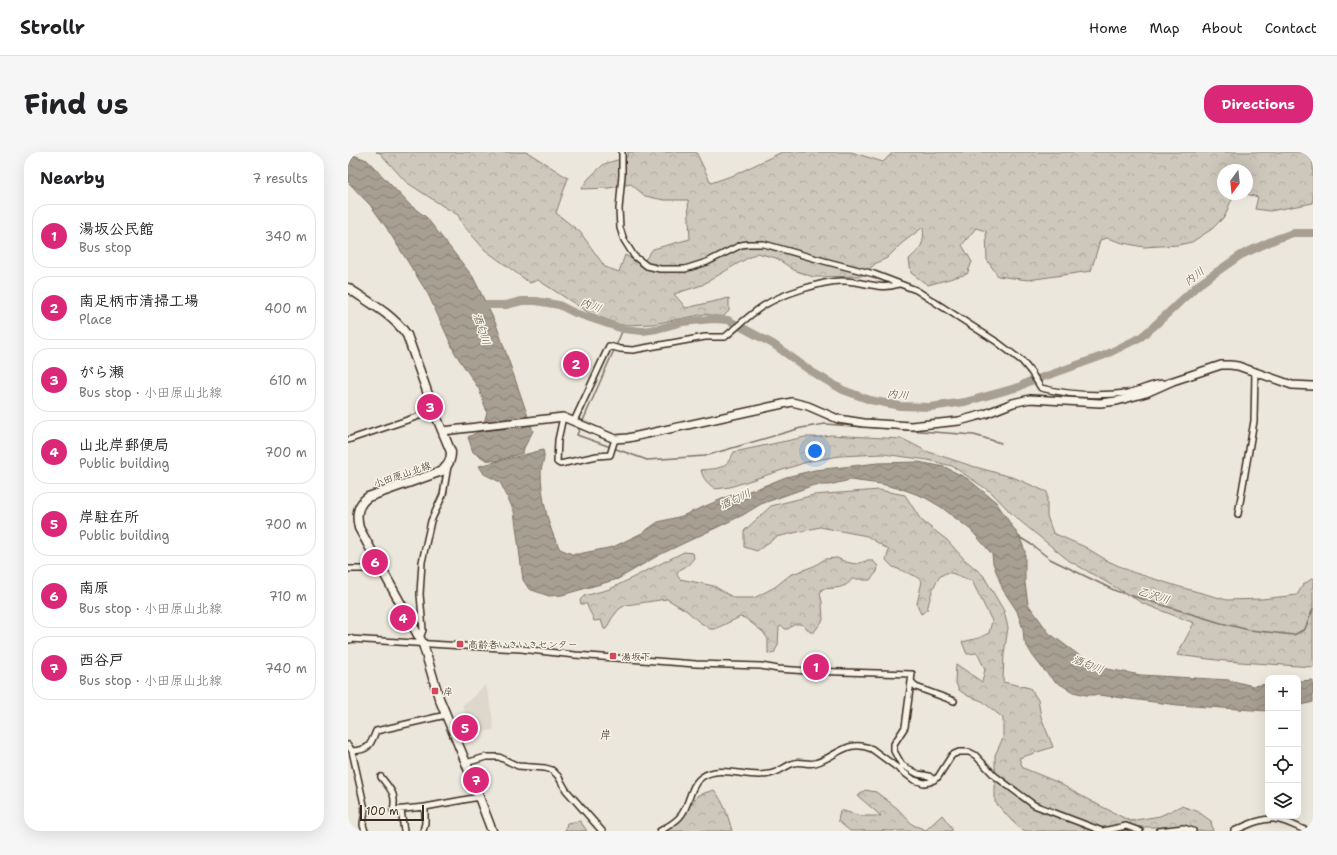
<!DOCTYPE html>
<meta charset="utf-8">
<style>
body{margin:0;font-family:"Shantell Sans","Klee One",sans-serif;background:#f6f6f6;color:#202124}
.controls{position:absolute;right:12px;bottom:12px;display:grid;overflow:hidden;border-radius:8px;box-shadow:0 4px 16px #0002}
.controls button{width:36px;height:36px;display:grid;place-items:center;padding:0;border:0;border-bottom:1px solid #e0e0e0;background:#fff;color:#202124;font:20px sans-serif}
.compass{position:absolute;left:869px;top:12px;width:36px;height:36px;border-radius:50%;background:#fff;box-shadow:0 4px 16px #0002;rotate:195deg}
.scale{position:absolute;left:12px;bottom:10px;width:64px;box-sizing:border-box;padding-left:4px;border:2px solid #3b2a1e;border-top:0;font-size:11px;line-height:14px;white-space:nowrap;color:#3b2a1e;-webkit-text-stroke:3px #f7f3e8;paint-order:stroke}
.you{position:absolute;left:467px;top:299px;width:14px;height:14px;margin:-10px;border:3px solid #fff;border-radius:50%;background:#1a73e8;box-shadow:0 0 0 6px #1a73e833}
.badge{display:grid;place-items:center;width:26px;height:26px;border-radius:50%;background:#db2777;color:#fff;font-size:13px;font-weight:700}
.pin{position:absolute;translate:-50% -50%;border:2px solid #fff;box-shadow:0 1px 4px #0006}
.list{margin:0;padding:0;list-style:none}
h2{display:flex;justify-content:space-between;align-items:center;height:52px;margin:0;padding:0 16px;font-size:17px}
h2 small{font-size:13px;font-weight:400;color:#757577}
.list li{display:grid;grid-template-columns:26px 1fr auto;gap:12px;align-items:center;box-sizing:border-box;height:64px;margin:0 8px 8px;padding:0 8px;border:1px solid #e0e0e0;border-radius:16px}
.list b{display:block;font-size:15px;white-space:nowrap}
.list p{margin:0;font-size:13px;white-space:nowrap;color:#757577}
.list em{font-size:13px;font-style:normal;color:#757577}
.icon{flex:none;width:22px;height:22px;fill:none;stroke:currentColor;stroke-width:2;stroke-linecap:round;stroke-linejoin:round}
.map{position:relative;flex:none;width:965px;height:679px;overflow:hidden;border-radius:16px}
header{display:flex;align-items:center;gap:24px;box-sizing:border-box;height:56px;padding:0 20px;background:#fff;border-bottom:1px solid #e0e0e0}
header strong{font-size:19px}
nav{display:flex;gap:22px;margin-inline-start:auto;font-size:14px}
.intro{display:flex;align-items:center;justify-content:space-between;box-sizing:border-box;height:96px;padding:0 24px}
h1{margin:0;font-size:28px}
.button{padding:10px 18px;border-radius:16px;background:#db2777;color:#fff;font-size:14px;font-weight:700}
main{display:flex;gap:24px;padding:0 24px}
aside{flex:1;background:#fff;border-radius:16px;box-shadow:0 4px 16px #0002}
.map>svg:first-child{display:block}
</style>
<header>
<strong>Strollr</strong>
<nav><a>Home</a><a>Map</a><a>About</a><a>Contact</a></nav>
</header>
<div class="intro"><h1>Find us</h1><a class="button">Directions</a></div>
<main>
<aside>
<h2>Nearby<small>7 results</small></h2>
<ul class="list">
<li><span class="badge">1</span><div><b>湯坂公民館</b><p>Bus stop</p></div><em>340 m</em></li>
<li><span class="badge">2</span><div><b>南足柄市清掃工場</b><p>Place</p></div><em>400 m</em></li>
<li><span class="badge">3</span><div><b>がら瀬</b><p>Bus stop · 小田原山北線</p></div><em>610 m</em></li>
<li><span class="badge">4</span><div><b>山北岸郵便局</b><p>Public building</p></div><em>700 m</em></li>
<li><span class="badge">5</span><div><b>岸駐在所</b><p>Public building</p></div><em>700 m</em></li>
<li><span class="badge">6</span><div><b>南原</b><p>Bus stop · 小田原山北線</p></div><em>710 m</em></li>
<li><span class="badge">7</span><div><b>西谷戸</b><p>Bus stop · 小田原山北線</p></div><em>740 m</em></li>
</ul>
</aside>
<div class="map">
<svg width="965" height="679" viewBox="0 0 965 679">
<defs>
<pattern id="forest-crowns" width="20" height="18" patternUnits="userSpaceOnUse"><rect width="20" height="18" fill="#cec8bc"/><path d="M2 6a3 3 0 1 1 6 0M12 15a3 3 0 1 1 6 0" fill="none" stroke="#b2aca1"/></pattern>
<pattern id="water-waves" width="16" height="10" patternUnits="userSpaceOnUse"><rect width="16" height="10" fill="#a89f93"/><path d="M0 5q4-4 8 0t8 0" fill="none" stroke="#8a8277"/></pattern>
</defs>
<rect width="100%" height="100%" fill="#ece7dc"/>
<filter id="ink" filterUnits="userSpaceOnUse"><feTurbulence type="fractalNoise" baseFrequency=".025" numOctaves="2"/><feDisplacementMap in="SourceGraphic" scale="8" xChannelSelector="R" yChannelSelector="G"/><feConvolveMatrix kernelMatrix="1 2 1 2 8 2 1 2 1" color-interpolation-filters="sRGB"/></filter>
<g filter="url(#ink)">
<path fill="#ddd7cc" d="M137 533 141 544 146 577 127 583 114 553 123 547Z"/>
<path fill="url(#forest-crowns)" stroke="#84796d" d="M28 0H179L220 26 208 61 232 80 257 115 271 120 277 103 293 113 305 97 342 87 340 48H316L297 44 283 32 261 36 233 37 241 26 256 12 279 5 280 0H348L363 31 386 23 434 0H503L535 10 545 0H965V51L922 59 907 57 910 45 898 42H899V18H875V42H888L882 51 877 64 864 77 844 90 830 93 796 95 775 91 759 86 752 88 743 119 680 128 650 124 639 108 638 79 628 76 614 93 624 110 619 122 580 133 563 121 561 107C573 97 577 91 575 75L553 92 539 106 528 111 514 124 465 125 446 118 428 106 409 101 389 112 354 133 326 142 338 156 381 146V159L375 165 357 162 305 172 273 173 241 161 190 128 182 131 137 98 115 73 110 63 98 56 58 30 31 0Z
M482 283 555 287 578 299 624 314 667 326 699 340V364L705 381 737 395 760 409 784 420 832 435 879 448 914 447 949 443 955 433 965 426V515L877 509 829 503 846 471 796 452 720 408 666 364 643 340 604 314 580 308 535 302 492 304 462 309 382 335 368 337C360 332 355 327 353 318 371 316 377 318 386 300L457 285H471Z
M531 338 557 343 573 368 599 388 616 407 635 423 656 459 660 476 656 502 655 530 682 536 690 548 693 565 705 595 671 606 675 616 709 630 737 646 782 669 812 664 833 654 849 659 863 669 865 679H825L811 675H791L780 679H675L664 669 647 650V603L655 586V566L634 549 620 544 611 538 607 529 608 512 634 530 637 517 629 501 619 502 614 490 631 486 641 481 644 469 624 429C618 427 610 423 603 421 587 418 582 447 579 458L573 462 569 452 574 429 567 424 545 415 538 408 541 398 519 384 472 375 428 385 409 399 396 395V379L423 354 466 343Z
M336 400 345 401 346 406 340 413 330 419 329 423 332 427 366 434 386 446H406L427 435 442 423 466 414 477 407 489 406 498 410 508 412 518 409H525L530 414 529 420 522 428H515L514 427H504C498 437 485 436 474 437L472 442 474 450 475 468 466 480H462C455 471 449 469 440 477H437L434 474 431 475 430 493 426 501 423 502 420 501V487L415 480 397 466 392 465 367 477H362L350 469 339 459 319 447 278 453 271 457 264 466 258 477H256L253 468 246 469C245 463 240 459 239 452H233L232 448 236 444 262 437Z
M366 638C376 650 380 664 384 679H311L314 672 328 673 350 643Z
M517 638 528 640 549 656 565 673 578 678 594 663 604 676V679H502L490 669 492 658 513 664H533L510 644Z
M232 669 239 679H217L219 671Z"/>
<path fill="url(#water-waves)" stroke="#7c7064" d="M0 3H5L19 8 62 53 78 65 125 125 148 172 185 279 176 296 175 301 148 309 138 308 125 300 120 285 134 278 139 260 131 237 107 201 80 142 38 75 23 54 0 30Z
M195 298C198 307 194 311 193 319 193 343 200 377 212 397L224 402H230L265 395 294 381 310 370 334 364 381 344 408 337 438 325 467 318 504 314 529 311 570 310 597 315 620 327 648 350 672 386 677 399V431L680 452 701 481 736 507 755 514 759 517 793 523 881 528 905 534 920 532V559L830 553 751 543H738L725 540 705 528 695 517 685 504 676 489 675 477 669 459 655 438 645 411 644 402 623 378 593 355 576 345 557 338 533 332 502 328 481 333H466L413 352 395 363 311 403 270 427 214 443 201 444 181 437 175 428 166 359 152 330 136 322 131 314Z
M965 528V550L950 554V529Z"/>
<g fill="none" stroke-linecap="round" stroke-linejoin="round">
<path stroke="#7c7064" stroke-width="1.5" d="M268 194 275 177
M234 271 266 198
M232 275 229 283 299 308 357 304 453 276 477 272 626 283 653 291
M671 385 684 393 702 407 768 439 873 471 901 478 946 483 957 477 965 457"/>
<path stroke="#a89f93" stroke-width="8" d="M128 153H158L174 149H188L211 153 227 161 275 177 295 179 309 177 335 170 364 167 380 168 425 192 464 220 495 238 522 248 552 254 582 255 617 250 671 235 680 230 704 222 757 203 793 185 805 175 850 133 893 103 928 87 945 81H965"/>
<defs>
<path id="street" d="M274 0V23L271 57 272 76 276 88 286 104 299 114 312 117H337L359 110 393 93 400 92H416L476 109 526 122 568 138 649 190 674 209 683 220 693 236C720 243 751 244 779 241 791 239 803 232 815 231
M215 265 210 288 209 310 212 312 249 304 262 303 267 287
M226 269 261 194 272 197 285 198 357 185H377C389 175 401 163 415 154 432 143 476 128 496 129 515 129 532 139 551 132
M0 288 86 259
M890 362 906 269 907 219
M0 417H33
M72 486 75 478 72 442 74 410 83 369 95 343 100 314
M2 487 98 493 173 497 227 503 348 512 413 514 430 517 460 519 564 522 557 575 546 592V599L554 613 570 622 581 624 586 628
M564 530 568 535 606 549
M0 593 4 599 17 657 15 673 17 679
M4 599C21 598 22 594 28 579L98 563
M118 611 138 605H151L170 614 197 616 204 618 210 624 218 638 254 679
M33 625C42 637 49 642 45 658L77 655 131 645
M53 658 56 679
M75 679 77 671V655
M312 679C320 674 329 670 334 662 342 651 342 633 354 625 373 612 400 627 421 622 430 621 437 614 446 611 453 609 460 613 467 611 489 605 499 586 524 597L566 628 576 631 582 630 590 625 604 603 611 600H621L627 603 647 624 686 653 754 679
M755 679 778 674 792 679
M811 679 835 676 845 679
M886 679C897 674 913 666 926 667 937 668 949 675 959 679"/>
<path id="secondary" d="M95 279 215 265 267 287 280 286 444 250 460 254 490 267 516 271 563 274 611 269 637 262 665 251 682 247 752 251 769 249 798 241 825 229 873 213H882L890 214 944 233 965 234
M0 487H2"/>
<path id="primary" d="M0 136C21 150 44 162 59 183L86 259 103 300C103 309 100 313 94 319L20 345C9 353 8 363 11 376L75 492 91 546 118 611 144 679"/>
</defs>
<use href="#street" stroke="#3b2a1e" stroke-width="8"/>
<use href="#secondary" stroke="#3b2a1e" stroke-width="10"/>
<use href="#primary" stroke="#3b2a1e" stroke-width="11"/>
<use href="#street" stroke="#f7f3e8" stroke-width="5"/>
<use href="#secondary" stroke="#f7f3e8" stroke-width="7"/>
<use href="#primary" stroke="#f7f3e8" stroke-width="8"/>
</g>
</g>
<g fill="#d1495b" stroke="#f7f3e8" stroke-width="1.5">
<rect x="108" y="488" width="8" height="8" rx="2"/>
<rect x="261" y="500" width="8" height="8" rx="2"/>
<rect x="83" y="535" width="8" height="8" rx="2"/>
</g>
<g text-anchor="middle" stroke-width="3" stroke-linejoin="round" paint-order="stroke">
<g font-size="10" fill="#3b2a1e" stroke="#f7f3e8">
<text transform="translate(54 322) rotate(-19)" y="4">小田原山北線</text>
</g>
<g font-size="10" fill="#3b2a1e" stroke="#f7f3e8" text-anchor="start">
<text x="120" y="496">高齢者いきいきセンター</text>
<text x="273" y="508">湯坂下</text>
<text x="95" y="543">岸</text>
</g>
<g font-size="11" font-style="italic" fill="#615347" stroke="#f7f3e8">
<text transform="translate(846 124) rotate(-38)" y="4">内川</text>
<text transform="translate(243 153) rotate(20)" y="4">内川</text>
<text transform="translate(134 177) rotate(72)" y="4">酒匂川</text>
<text transform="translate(550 242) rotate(7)" y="4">内川</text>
<text transform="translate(387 347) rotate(-25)" y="4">酒匂川</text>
<text transform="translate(806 443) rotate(17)" y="4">乙沢川</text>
<text transform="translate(740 512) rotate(20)" y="4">酒匂川</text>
</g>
<g font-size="12" fill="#3b2a1e" stroke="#f7f3e8">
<text x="258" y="587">岸</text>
</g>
</g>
</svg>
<div class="controls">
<button>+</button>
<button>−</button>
<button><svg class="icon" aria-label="locate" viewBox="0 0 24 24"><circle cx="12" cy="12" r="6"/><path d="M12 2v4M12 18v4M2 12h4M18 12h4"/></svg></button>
<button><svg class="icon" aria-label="layers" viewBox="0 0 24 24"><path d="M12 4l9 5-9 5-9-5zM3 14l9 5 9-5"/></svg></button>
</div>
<svg class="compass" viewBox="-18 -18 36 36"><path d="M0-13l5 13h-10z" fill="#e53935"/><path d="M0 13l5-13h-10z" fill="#757577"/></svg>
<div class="scale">100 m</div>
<div class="you"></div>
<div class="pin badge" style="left:468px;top:515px">1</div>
<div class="pin badge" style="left:228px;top:212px">2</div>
<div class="pin badge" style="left:82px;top:255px">3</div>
<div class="pin badge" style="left:55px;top:466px">4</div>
<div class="pin badge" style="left:117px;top:576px">5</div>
<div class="pin badge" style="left:27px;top:410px">6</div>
<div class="pin badge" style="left:128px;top:628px">7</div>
</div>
</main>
